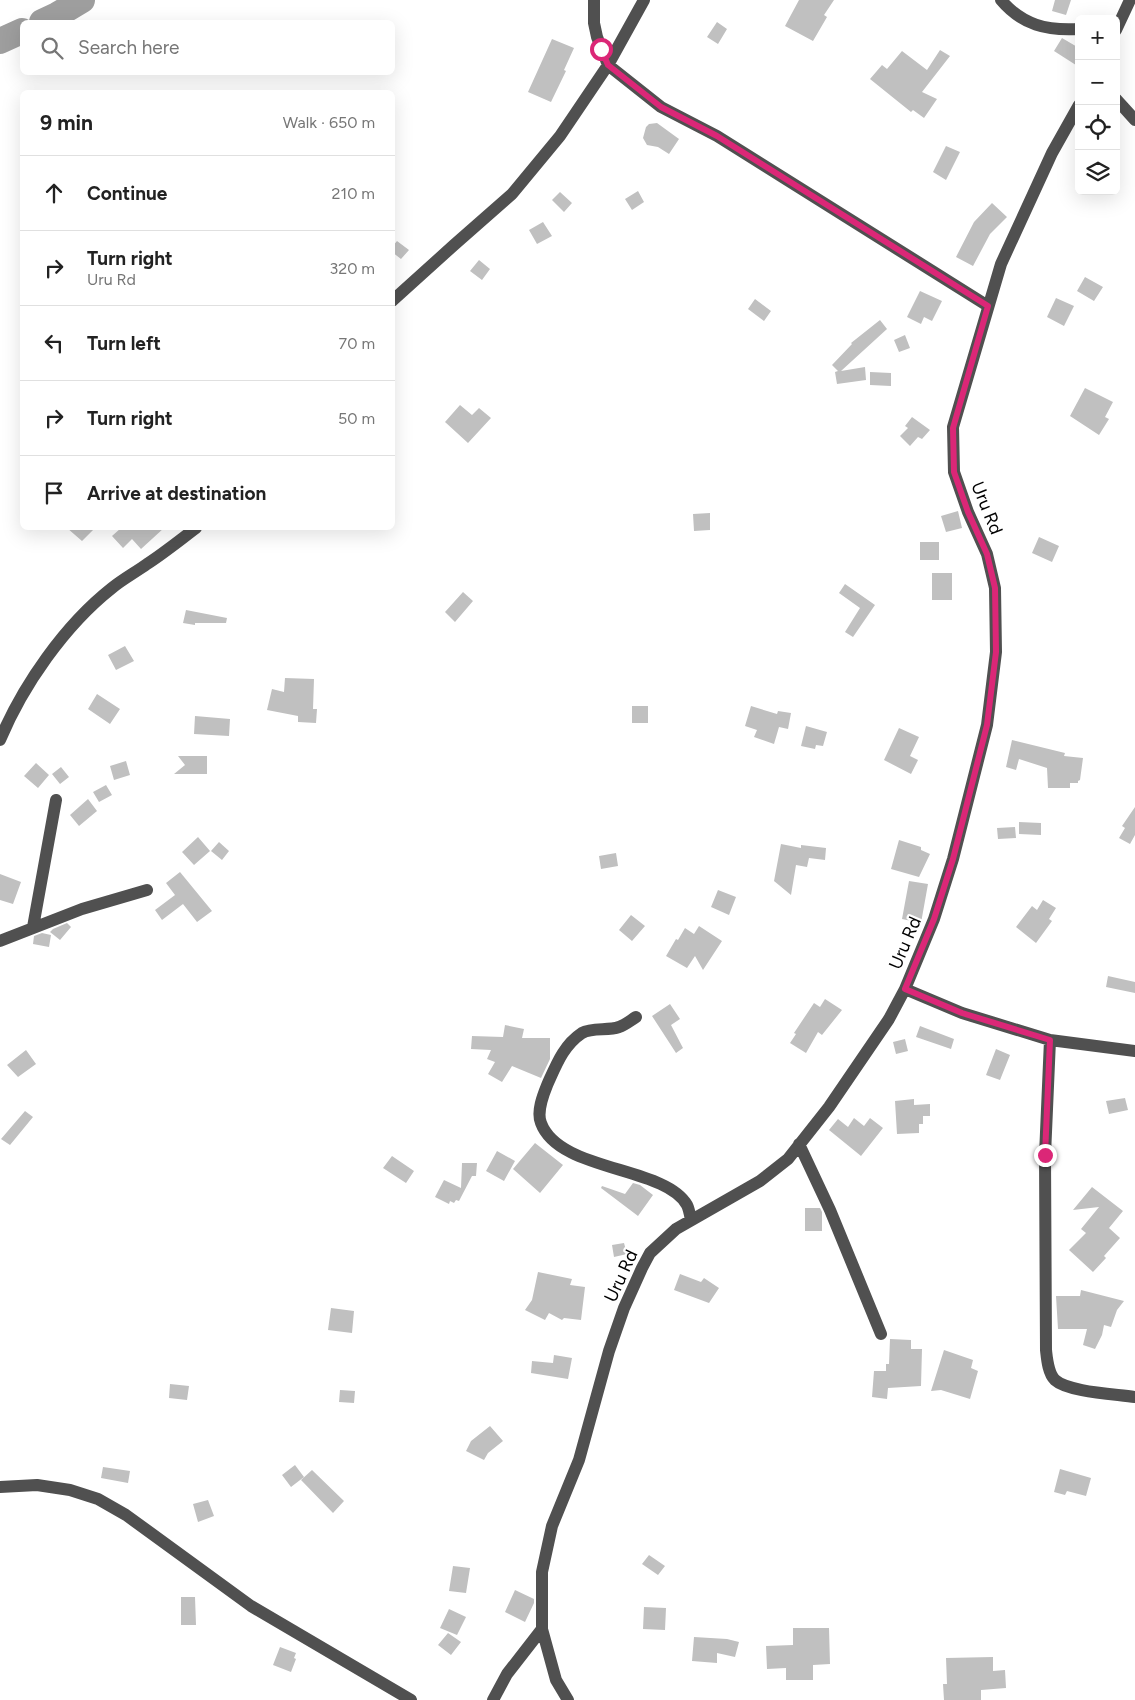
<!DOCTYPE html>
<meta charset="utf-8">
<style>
body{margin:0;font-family:Figtree,sans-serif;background:#f6f6f6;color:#222}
.controls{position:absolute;right:15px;top:15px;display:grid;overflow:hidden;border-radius:8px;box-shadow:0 5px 20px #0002}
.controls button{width:45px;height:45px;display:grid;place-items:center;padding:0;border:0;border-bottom:1px solid #e0e0e0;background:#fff;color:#222;font:25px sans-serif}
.stop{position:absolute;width:15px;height:15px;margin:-11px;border:4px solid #db2777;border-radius:50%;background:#fff}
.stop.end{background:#db2777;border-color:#fff;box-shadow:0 1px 5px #0008}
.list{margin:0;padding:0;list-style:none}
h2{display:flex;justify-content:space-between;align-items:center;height:65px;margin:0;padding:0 20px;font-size:21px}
h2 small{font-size:16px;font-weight:400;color:#767676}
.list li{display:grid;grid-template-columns:32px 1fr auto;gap:15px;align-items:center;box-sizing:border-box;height:75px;padding:0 20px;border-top:1px solid #e0e0e0}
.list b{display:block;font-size:19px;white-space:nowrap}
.list p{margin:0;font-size:16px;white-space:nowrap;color:#767676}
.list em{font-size:16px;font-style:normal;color:#767676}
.icon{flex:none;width:28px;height:28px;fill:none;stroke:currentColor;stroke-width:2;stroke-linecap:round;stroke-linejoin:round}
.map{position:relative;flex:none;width:1135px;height:1700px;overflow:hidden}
.search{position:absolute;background:#fff;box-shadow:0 5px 20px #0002;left:20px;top:20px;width:375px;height:55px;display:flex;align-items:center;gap:12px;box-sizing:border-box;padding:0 18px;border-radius:8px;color:#767676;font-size:19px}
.panel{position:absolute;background:#fff;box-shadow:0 5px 20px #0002;left:20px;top:90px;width:375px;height:440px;border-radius:8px}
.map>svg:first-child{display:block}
</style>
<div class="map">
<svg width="1135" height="1700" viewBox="0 0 1135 1700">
<rect width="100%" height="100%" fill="#fff"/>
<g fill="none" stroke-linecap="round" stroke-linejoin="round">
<path stroke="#9e9e9e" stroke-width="26" d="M42 22 57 15 82 0
M0 41 22 31"/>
</g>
<path fill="#c0c0c0" d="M799 0H834L824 15 827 17 813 41 785 26Z
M1055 0H1071L1066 15 1052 11Z
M717 22 727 29 718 44 707 37Z
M1062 38 1079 48V67L1054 51Z
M552 39 574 48 564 70 566 71 551 102 528 92Z
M940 50 950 56 922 92 937 99 924 118 913 110 911 112 870 79 882 65 887 69 902 51 927 70Z
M657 123 679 139 669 154 658 147 647 145 643 138 646 127 649 124Z
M946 146 960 152 946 180 933 172Z
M638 191 644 202 632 210 625 199Z
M560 192 572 203 564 212 552 200Z
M992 203 1007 217 990 234 973 266 956 257 974 222Z
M543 222 552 236 537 244 529 230Z
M397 241 409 250 401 259 392 252V247Z
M479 260 490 269 482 280 470 271Z
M1085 277 1103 287 1094 301 1077 291Z
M920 291 942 301 932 321 924 317 921 324 907 317Z
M1056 298 1074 306 1064 326 1047 317Z
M755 299 771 311 764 321 748 309Z
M880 320 887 329 841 371 865 367 866 380 837 384 835 372 838 371 832 365 852 344 851 343Z
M905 335 910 348 899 352 894 340Z
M870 372 891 373V386L870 385Z
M1085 388 1113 402 1105 417 1109 419 1099 435 1070 416Z
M460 405 472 415 479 408 491 418 468 443 445 422Z
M912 417 930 430 922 439 918 437 910 446 900 436 908 428 905 426Z
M958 511 962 528 946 532 941 516Z
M710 513V530L694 531 693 514Z
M67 528H95L82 541Z
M121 528H164L141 549 132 539 123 548 112 536Z
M1039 537 1059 546 1052 562 1032 553Z
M920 542H939V560H920Z
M932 573H952V600H932Z
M845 584 875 605 853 637 845 632 860 608 839 593Z
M463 592 473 601 455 622 445 612Z
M186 610 227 618 226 623H195V625L183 623Z
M125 646 134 661 116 670 108 655Z
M285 678 314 679 313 709H317L316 723 298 722V716L267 710 272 689 284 692Z
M97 694 120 709 110 724 88 709Z
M632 706H648V723H632Z
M751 706 777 714 778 711 791 713 788 729 779 727 774 744 754 737 757 730 745 726Z
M195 716 230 719 229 736 194 734Z
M806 726 827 732 823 746 816 745 815 749 801 746Z
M899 728 919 737 910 756 918 760 911 774 884 760Z
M1012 740 1065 753 1064 756 1083 758 1080 780 1078 781V783H1070V788H1048L1047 768 1019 759 1016 770 1006 767Z
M178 756H207V774H174L185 765Z
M126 761 130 775 114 780 110 766Z
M36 763 49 775 38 788 24 776Z
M61 767 69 777 60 784 52 774Z
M106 785 112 795 99 802 93 792Z
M88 799 97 811 79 826 70 815Z
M1135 807V835L1130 844 1119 838 1125 828 1122 826Z
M1019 822 1041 823V835L1019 834Z
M1015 827 1016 838 998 839 997 828Z
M198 837 210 851 194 865 182 852Z
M899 840 921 847V850L930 854 919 877 891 869Z
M219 842 229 851 222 860 211 851Z
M781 844 801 848V845L826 848 825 860 809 858 807 867 796 865 791 895 774 881Z
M616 853 618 866 601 869 599 856Z
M180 872 212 911 197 922 183 904 162 920 155 910 175 895 166 883Z
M0 874 21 882 13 904 0 900Z
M909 881 928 884 921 923 902 919Z
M718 890 736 897 729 915 711 907Z
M1043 900 1056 908 1049 919 1052 921 1036 943 1016 927 1032 906 1037 910Z
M631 915 645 926 632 941 619 930Z
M67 923 71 927 60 940 50 932 53 929Z
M699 926 722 941 703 970 695 956 687 968 666 956 676 939 678 940 685 928 694 934Z
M42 933 51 935 49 947 33 944 34 936Z
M1108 976 1135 982V993L1106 987Z
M825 999 842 1010 822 1035 818 1032 806 1053 790 1043 796 1034 794 1033 814 1003 820 1007Z
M670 1004 680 1019 671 1025 683 1048 676 1053 652 1016Z
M505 1025 524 1029 522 1038H550V1059L541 1078 512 1066 502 1082 488 1074 495 1062 487 1059 491 1050 471 1049 472 1036 503 1037Z
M920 1026 954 1039 951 1049 916 1037Z
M905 1039 908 1051 896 1054 893 1042Z
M996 1049 1010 1055 1000 1080 986 1075Z
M26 1050 36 1064 18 1077 7 1065Z
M1125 1098 1128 1110 1109 1114 1106 1101Z
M914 1099V1105L930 1104V1116H923V1124H919V1133L897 1134 895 1101Z
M25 1111 33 1117 10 1145 1 1139Z
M854 1118 864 1126 870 1118 883 1128 861 1156 829 1130 838 1119 848 1127Z
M535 1143 563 1165 540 1193 513 1169Z
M497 1151 515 1161 504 1181 486 1171Z
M392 1156 414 1171 406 1183 383 1168Z
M462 1163H477L476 1176H472L459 1201 456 1200 454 1203 450 1201 449 1204 435 1197 444 1180 461 1188Z
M633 1183 640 1185 653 1195 638 1216 601 1188 602 1186 625 1194Z
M1092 1187 1123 1211 1109 1228 1120 1238 1104 1256 1106 1258 1093 1272 1069 1250 1086 1233 1081 1229 1099 1207 1073 1210Z
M805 1208H820L822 1212V1231H805Z
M624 1243 627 1254 614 1257 612 1245Z
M538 1272 572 1279 570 1285 585 1287 581 1320 564 1318 562 1320 549 1313 545 1320 525 1310 532 1300Z
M680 1274 701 1282 704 1278 719 1288 709 1303 674 1290Z
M1081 1290 1124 1301 1117 1310 1111 1327 1104 1325 1102 1335 1095 1349 1083 1345 1087 1329H1058L1056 1296H1080Z
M331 1308 354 1311 352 1333 328 1330Z
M890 1339 911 1340V1349H922L921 1386 888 1388 887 1399 872 1397 874 1371H886V1364H889Z
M944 1350 973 1360 971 1368 978 1371 970 1399 941 1390 931 1391Z
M554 1355 572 1358 568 1379 531 1373 532 1361 553 1363Z
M170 1384 189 1386 187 1400 169 1398Z
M340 1390 355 1391 354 1403 339 1402Z
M490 1426 503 1441 488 1453 484 1460 466 1451 471 1441Z
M295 1465 304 1477 291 1487 282 1475Z
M103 1467 130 1471 128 1483 101 1478Z
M1060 1469 1091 1478 1086 1496 1067 1491 1065 1495 1054 1492Z
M312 1470 344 1501 333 1513 301 1480Z
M208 1500 214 1516 198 1522 193 1504Z
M649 1555 665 1566 658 1575 642 1564Z
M453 1566 470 1568 466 1593 449 1591Z
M515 1590 534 1599V1603L525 1622 505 1612Z
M181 1597H195L196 1625H181Z
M644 1607 666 1608 665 1630 643 1629Z
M449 1609 466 1617 457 1635 440 1628Z
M793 1628H829L830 1664 813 1665V1680H786V1668L767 1669 766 1646 793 1645Z
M448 1633 461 1642 451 1655 438 1645Z
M694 1637 727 1639 739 1642 735 1657 717 1653V1663L692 1661Z
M280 1647 296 1653 294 1658 296 1659 291 1672 273 1665Z
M993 1657V1671L1005 1670 1006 1688 981 1690V1700H944L943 1684H947L946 1658Z"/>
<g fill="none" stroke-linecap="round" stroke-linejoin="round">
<path stroke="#505050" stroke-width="12" d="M594 0V23L597 37 608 65 661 107 717 136 988 306
M1001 0C1022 25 1047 31 1079 29
M1116 30 1130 0
M1116 99 1135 120
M392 301 454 245 512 194 560 136 608 65 644 0
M0 740C23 685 65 625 112 588 123 579 136 572 147 564 164 553 180 540 196 528
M33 927 56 800
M0 941 82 909 147 890
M905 989 962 1013 1050 1040 1135 1051
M636 1017C631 1020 625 1025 619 1027 608 1031 592 1027 582 1033 564 1045 557 1063 548 1083 544 1093 536 1111 541 1123 559 1172 665 1166 687 1205 689 1209 690 1215 691 1220
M1050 1040 1045 1155 1046 1350C1047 1359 1048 1373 1055 1380 1068 1392 1116 1394 1135 1397
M799 1144 830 1210 881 1334
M0 1487 37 1485 70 1490 98 1499 126 1515 251 1606 411 1700
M493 1700 507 1674 542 1629
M568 1700 556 1680 542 1629V1572L552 1526 579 1460 609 1351 624 1308 642 1268 650 1253 676 1229 760 1181 788 1159 829 1107 889 1019 905 989 934 919 953 859 987 725 996 652 995 588 987 554 968 512 954 472 953 427 1001 264 1052 153 1079 105"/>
</g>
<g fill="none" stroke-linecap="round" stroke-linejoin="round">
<path stroke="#db2777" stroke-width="6" d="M601 49 608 65 661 107 717 136 988 306 953 428 954 472 968 512 987 554 995 588 996 652 987 725 953 859 934 919 905 989 962 1013 1050 1040 1045 1155"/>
</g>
<g text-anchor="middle" stroke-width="4.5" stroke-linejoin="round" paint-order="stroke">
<g font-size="18" fill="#000" stroke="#fff">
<text transform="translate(987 508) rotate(68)" y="6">Uru Rd</text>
<text transform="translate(905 943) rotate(-67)" y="6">Uru Rd</text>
<text transform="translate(621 1276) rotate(-65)" y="6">Uru Rd</text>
</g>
</g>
</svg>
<div class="controls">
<button>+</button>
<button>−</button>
<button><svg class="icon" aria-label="locate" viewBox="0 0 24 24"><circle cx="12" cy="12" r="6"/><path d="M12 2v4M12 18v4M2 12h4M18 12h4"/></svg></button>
<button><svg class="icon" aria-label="layers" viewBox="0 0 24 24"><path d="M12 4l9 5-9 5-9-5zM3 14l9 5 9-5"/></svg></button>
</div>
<div class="stop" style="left:601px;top:49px"></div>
<div class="stop end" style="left:1045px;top:1155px"></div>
<div class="search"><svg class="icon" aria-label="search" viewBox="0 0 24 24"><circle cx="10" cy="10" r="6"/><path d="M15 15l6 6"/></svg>Search here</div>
<section class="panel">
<h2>9 min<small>Walk · 650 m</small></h2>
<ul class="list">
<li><svg class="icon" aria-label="ahead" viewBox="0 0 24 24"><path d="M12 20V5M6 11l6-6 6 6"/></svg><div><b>Continue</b></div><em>210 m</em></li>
<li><svg class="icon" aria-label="right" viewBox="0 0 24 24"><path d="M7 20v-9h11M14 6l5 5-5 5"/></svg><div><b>Turn right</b><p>Uru Rd</p></div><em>320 m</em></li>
<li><svg class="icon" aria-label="left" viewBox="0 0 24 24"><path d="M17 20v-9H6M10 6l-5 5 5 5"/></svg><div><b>Turn left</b></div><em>70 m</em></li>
<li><svg class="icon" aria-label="right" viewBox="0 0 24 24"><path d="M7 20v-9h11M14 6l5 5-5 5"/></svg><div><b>Turn right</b></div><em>50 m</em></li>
<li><svg class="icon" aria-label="arrive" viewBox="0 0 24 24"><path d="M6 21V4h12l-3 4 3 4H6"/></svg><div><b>Arrive at destination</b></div></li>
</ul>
</section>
</div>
